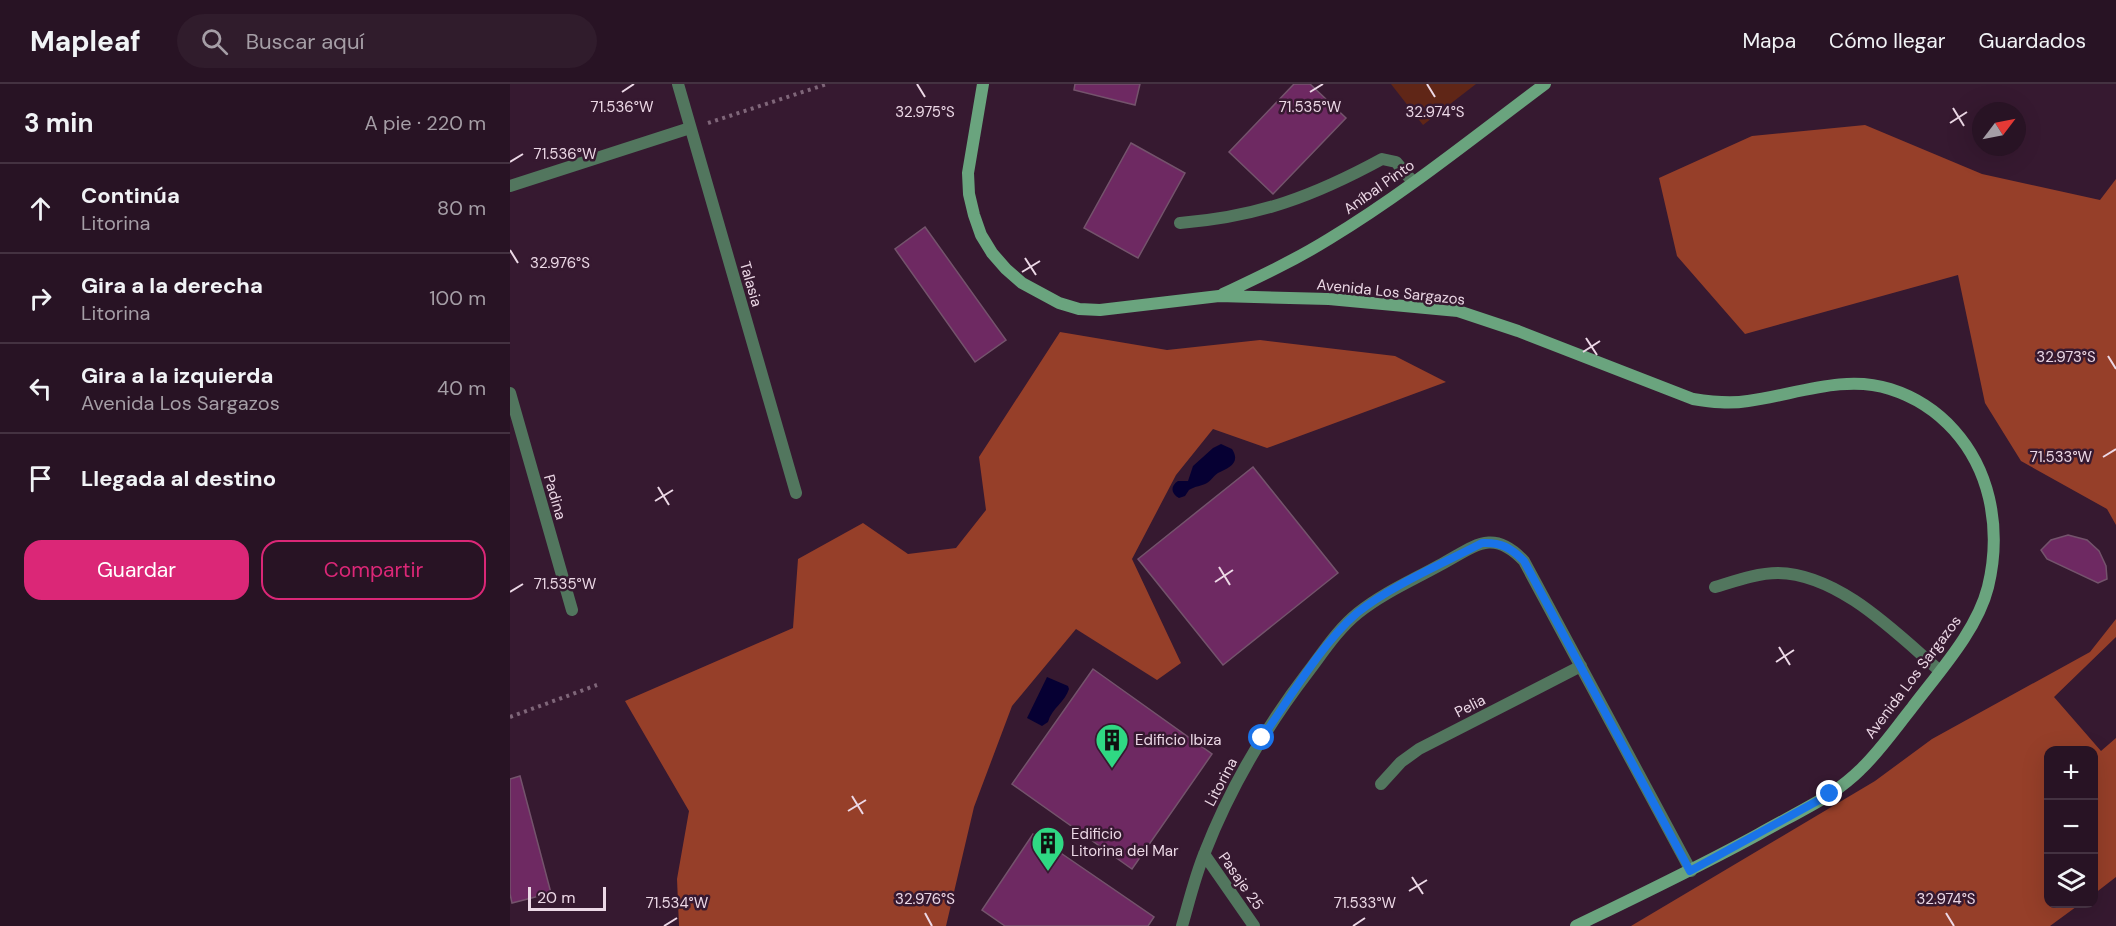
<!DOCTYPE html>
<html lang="es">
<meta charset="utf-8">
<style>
body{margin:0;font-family:"DM Sans",sans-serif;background:#301c2c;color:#f1f3f6}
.controls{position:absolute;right:18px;bottom:18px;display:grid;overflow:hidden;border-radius:12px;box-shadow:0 6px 24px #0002}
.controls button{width:54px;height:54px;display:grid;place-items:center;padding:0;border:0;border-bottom:2px solid #443241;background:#281324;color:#f1f3f6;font:30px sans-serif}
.compass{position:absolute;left:1462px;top:18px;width:54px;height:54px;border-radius:50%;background:#281324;box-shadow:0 6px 24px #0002;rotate:58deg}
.scale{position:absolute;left:18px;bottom:15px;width:78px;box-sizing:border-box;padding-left:6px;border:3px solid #ecd8e6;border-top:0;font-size:16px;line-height:21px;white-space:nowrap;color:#ecd8e6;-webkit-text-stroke:4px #361930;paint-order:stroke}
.stop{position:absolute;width:18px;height:18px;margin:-14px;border:4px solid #1a73e8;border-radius:50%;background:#fff}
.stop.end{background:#1a73e8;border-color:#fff;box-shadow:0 2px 6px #0008}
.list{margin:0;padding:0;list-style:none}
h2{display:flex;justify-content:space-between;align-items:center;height:78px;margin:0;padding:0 24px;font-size:26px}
h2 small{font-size:20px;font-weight:400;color:#a59ea6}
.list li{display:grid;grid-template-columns:39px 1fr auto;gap:18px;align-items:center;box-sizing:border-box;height:90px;padding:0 24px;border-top:2px solid #443241}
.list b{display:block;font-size:22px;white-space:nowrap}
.list p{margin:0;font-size:20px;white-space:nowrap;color:#a59ea6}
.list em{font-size:20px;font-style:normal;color:#a59ea6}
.actions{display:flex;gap:12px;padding:18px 24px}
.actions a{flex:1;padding:14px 0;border:2px solid #db2777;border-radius:18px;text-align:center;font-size:21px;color:#db2777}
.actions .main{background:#db2777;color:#fff}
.icon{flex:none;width:33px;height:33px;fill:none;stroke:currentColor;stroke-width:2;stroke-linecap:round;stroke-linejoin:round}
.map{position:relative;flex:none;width:1606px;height:842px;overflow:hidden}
header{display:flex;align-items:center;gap:36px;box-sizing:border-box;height:84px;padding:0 30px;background:#281324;border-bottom:2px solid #443241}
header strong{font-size:28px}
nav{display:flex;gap:33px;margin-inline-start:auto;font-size:21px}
.search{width:420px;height:54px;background:#301c2c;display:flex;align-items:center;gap:15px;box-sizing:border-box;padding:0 21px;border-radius:33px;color:#a59ea6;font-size:22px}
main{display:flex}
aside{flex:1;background:#281324}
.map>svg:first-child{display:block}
</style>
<header>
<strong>Mapleaf</strong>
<div class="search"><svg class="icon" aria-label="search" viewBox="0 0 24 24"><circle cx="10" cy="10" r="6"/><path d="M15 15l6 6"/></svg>Buscar aquí</div>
<nav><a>Mapa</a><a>Cómo llegar</a><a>Guardados</a></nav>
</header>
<main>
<aside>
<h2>3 min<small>A pie · 220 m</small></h2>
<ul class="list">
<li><svg class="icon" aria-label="ahead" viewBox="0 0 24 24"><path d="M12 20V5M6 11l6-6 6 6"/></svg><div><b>Continúa</b><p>Litorina</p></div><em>80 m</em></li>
<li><svg class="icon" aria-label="right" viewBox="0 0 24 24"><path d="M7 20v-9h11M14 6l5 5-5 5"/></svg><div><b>Gira a la derecha</b><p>Litorina</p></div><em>100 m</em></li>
<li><svg class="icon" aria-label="left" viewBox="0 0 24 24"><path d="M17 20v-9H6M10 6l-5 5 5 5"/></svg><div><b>Gira a la izquierda</b><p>Avenida Los Sargazos</p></div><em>40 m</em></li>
<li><svg class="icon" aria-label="arrive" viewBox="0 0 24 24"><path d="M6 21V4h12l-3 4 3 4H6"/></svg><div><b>Llegada al destino</b></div></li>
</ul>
<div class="actions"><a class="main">Guardar</a><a>Compartir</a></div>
</aside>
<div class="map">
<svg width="1606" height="842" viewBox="0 0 1606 842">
<rect width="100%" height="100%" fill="#361930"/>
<path fill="#602617" d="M881 0H966L913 41Z"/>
<path fill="#963f29" d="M1355 41 1472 90 1590 116 1606 95V441L1597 425 1511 377 1475 319 1448 191 1235 250 1167 172 1149 94 1242 52Z
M550 248 657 266 750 256 885 272 936 298 757 364 703 345 666 391 622 475 671 579 647 596 566 545 502 622 464 723 436 842H169L167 795 179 727 115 617 283 544 288 475 353 439 398 470 446 464 476 426 469 373Z
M1606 535V553L1544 613 1591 667 1606 654V793L1584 810V666H1538V820H1570L1540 842H1121L1365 697 1422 655 1580 568Z"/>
<path fill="#060033" d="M711 360 722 365C731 379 719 384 708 389 703 392 702 396 697 399 692 402 685 402 679 406L675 412 669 414C661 410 660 402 668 397H678L683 382 703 364Z
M537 593 558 602 559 605C555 618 542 624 538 638L532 642 517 634Z"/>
<path fill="#6e2962" stroke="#74536c" stroke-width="1.5" d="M565 0H630L625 21 564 6Z
M784 0H800L836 34 763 110 719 68Z
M621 59 675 89 628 174 574 144Z
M415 143 496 256 465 278 385 165Z
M743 383 828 489 713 581 628 475Z
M1558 451 1577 456 1589 467 1596 482 1597 495 1588 499 1537 475 1531 466 1541 456Z
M583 585 702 670 622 785 502 700Z
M10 692 41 809 2 819 0 810V695Z
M523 750 644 833 638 842H495L472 826Z"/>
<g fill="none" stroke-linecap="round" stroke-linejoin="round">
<path stroke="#7f6679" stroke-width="4" stroke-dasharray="3 4.5" stroke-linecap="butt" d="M198 39 317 0
M0 633 87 601"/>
<path stroke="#52765e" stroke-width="12" d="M670 139C748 133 804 112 872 75L886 78 903 98"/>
<path stroke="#52765e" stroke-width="12" d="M168 0 286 409
M0 102 180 44
M0 309 62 526
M1205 503C1225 497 1247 489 1268 489 1329 490 1386 549 1430 587
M871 700 891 678 909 665 1071 582
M694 770 744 842
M672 842C679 818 685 792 695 768 720 704 756 643 798 588 814 567 828 545 848 529 873 509 903 496 930 481 964 463 982 443 1014 477L1181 787"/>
<path stroke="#6aa47e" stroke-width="12" d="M473 0 458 89 459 110 464 131 471 151 482 169 496 185 512 199 549 219 569 225 590 226 709 212 819 215 948 227 1008 247 1183 315C1202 318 1219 320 1238 317 1284 311 1334 290 1380 305 1431 321 1467 363 1479 414 1486 444 1485 474 1478 503 1467 547 1428 589 1401 625 1385 645 1369 668 1350 686 1341 695 1329 704 1319 711 1296 725 1272 737 1249 750 1189 783 1128 812 1066 842
M713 210C749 193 785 176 819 155 895 109 964 53 1035 0"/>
</g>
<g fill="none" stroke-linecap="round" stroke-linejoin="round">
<path stroke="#1a73e8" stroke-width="8" d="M752 654C779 615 812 559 847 529 880 502 934 479 972 459 991 458 1001 464 1014 477L1180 787 1320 710"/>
</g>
<path fill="none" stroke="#ecd8e6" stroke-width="2" d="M407 0 415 13M917 0 925 13M112 8 124 0M800 8 813 0M1443 24 1454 42M1440 39 1457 28M0 78 13 70M0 166 8 179M515 174 526 191M512 188 530 177M1076 254 1087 271M1073 268 1090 257M1598 272 1606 285M1593 373 1606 365M148 403 159 421M145 417 163 406M709 483 720 501M705 498 723 486M0 508 13 500M1269 563 1280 581M1266 578 1284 566M342 712 353 730M338 727 356 716M902 793 913 810M899 807 917 796M415 829 422 842M1436 829 1444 842M154 842 167 834M843 842 855 834"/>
<defs>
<symbol id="building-pin" viewBox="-11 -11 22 30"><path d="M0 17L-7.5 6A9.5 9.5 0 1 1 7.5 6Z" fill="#2fd883" stroke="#361930"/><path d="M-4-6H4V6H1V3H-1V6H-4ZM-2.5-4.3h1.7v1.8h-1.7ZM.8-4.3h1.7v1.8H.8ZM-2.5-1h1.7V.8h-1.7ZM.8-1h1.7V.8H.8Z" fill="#111"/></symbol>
</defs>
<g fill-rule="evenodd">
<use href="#building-pin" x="583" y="637" width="38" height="52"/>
<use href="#building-pin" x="519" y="740" width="38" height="52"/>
</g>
<g text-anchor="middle" stroke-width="5" stroke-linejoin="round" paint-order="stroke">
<g font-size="15" fill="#ecd8e6" stroke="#361930">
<text transform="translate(869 103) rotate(-35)" y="5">Aníbal Pinto</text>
<text transform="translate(241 200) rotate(74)" y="5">Talasia</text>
<text transform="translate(881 208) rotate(6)" y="5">Avenida Los Sargazos</text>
<text transform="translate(45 413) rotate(74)" y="5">Padina</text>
<text transform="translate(1403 593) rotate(-53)" y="5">Avenida Los Sargazos</text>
<text transform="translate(960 622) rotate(-27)" y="5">Pelia</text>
<text transform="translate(711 698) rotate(-62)" y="5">Litorina</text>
<text transform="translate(731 797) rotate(55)" y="5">Pasaje 25</text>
</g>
<g font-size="15" fill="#ecd8e6" stroke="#361930" text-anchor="start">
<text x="625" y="661">Edificio Ibiza</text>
<text x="561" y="755">Edificio<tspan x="561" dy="17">Litorina del Mar</tspan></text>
</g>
</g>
<g font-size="15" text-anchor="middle" fill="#ecd8e6" stroke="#361930" stroke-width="5" stroke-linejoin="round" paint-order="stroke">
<text x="112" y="28">71.536°W</text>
<text x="800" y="28">71.535°W</text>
<text x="415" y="33">32.975°S</text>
<text x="925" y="33">32.974°S</text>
<text x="55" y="75">71.536°W</text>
<text x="50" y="184">32.976°S</text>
<text x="1556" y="278">32.973°S</text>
<text x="1551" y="378">71.533°W</text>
<text x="55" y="505">71.535°W</text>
<text x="415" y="820">32.976°S</text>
<text x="1436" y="820">32.974°S</text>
<text x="167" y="824">71.534°W</text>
<text x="855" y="824">71.533°W</text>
</g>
</svg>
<div class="controls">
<button>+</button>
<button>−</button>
<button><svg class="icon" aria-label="layers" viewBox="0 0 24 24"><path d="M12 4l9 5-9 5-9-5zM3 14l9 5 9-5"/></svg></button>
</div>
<svg class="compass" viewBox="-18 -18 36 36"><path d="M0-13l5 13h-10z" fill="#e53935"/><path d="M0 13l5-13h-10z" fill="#a59ea6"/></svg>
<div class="scale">20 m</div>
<div class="stop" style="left:752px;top:654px"></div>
<div class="stop end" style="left:1320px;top:710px"></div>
</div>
</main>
